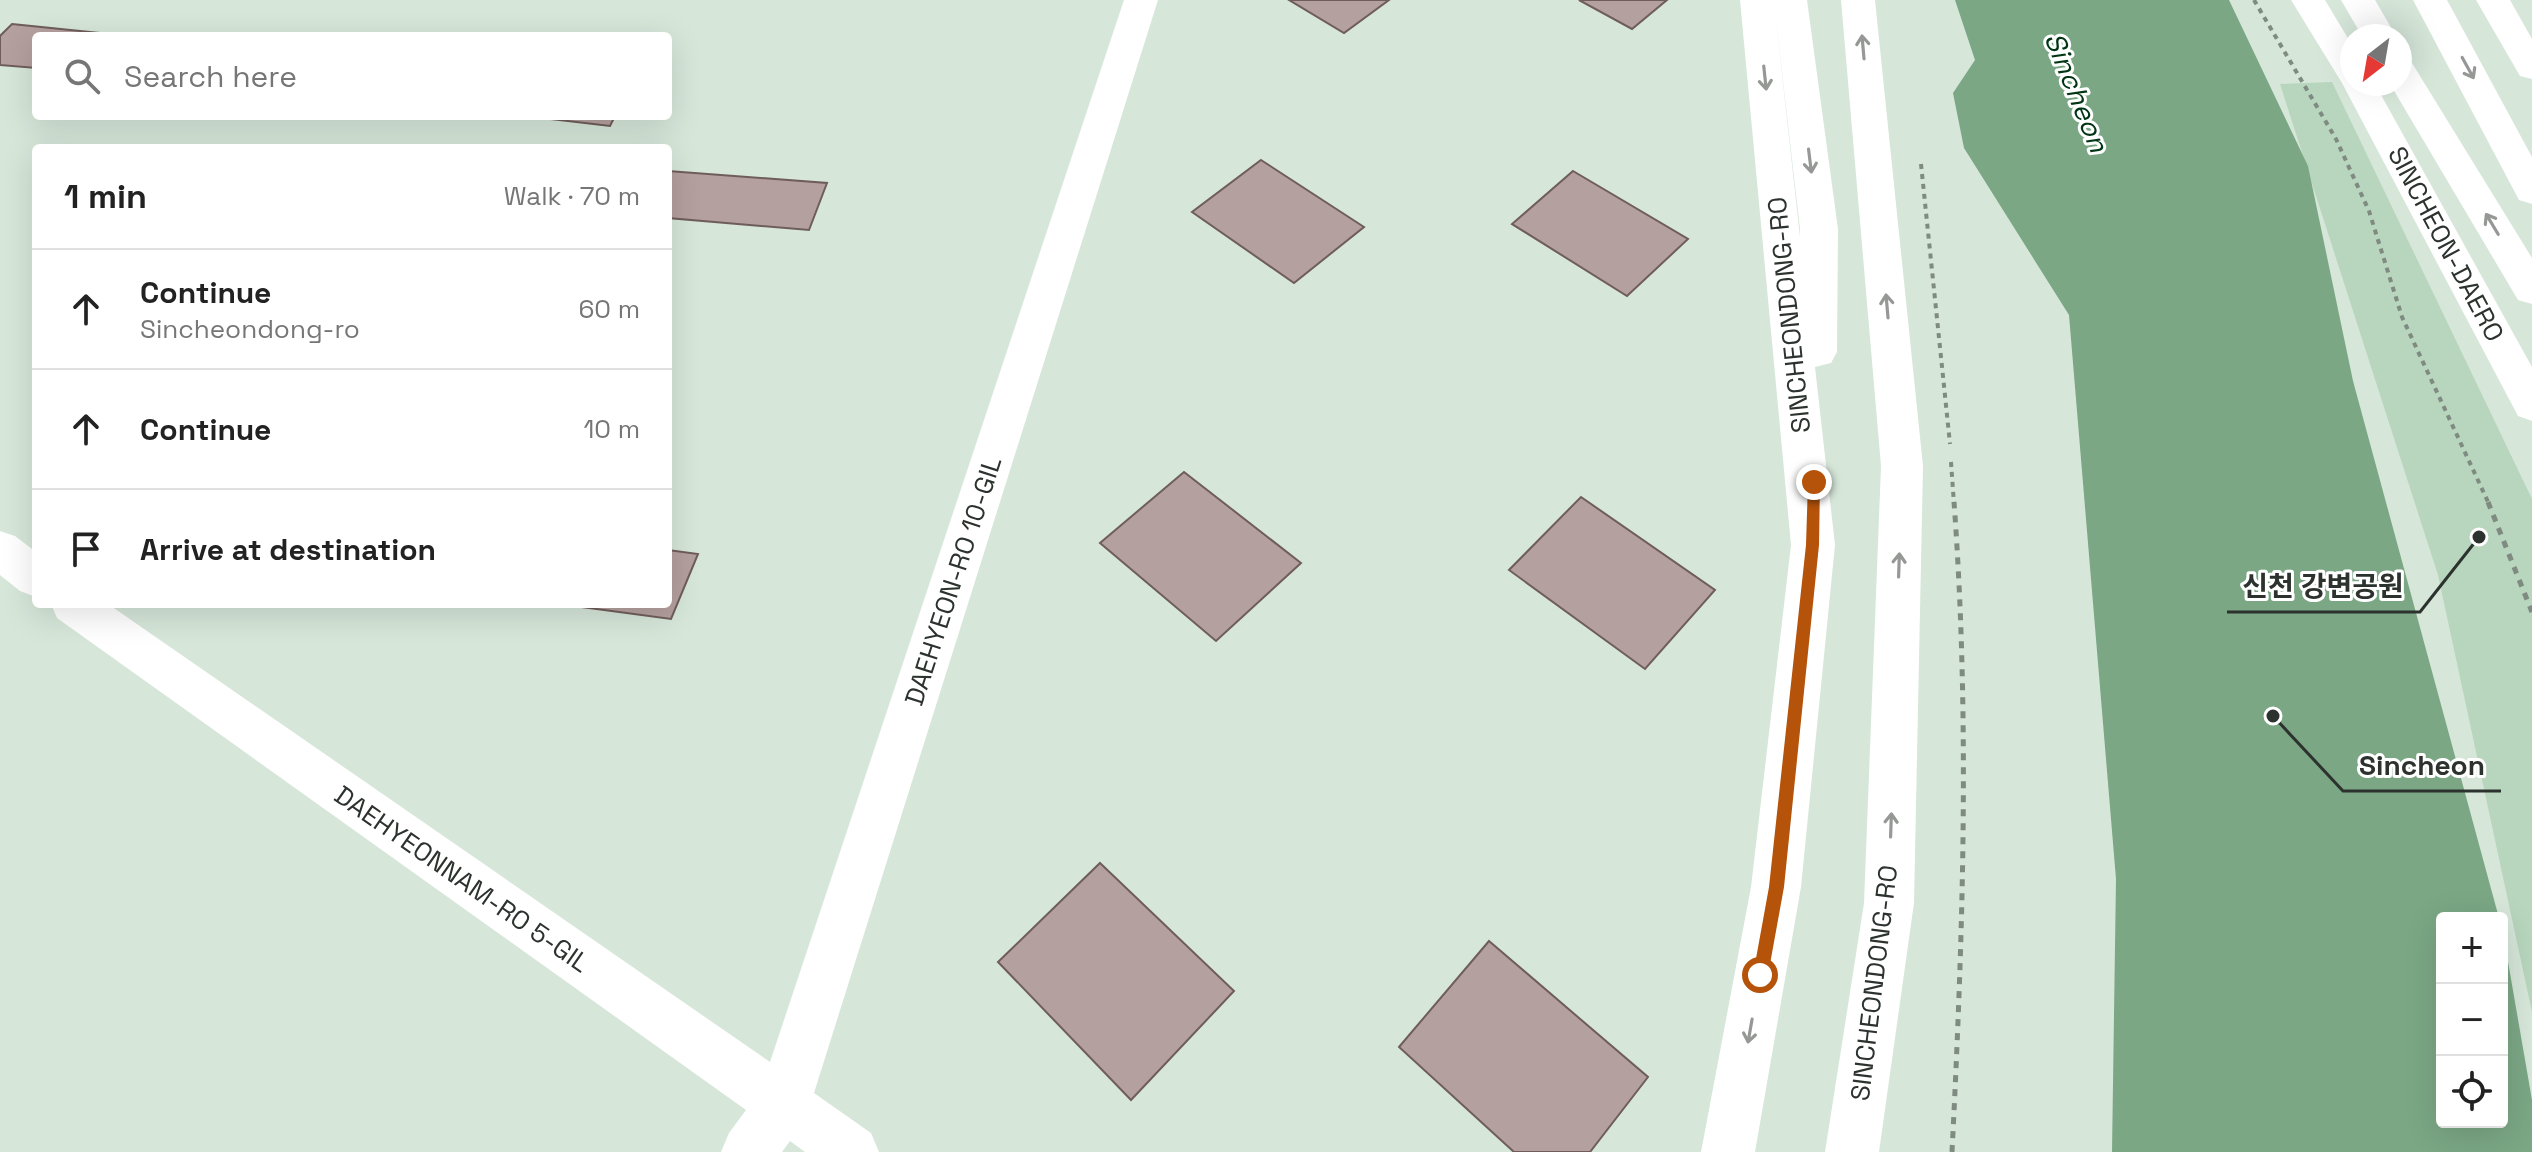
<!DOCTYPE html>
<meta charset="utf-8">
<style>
body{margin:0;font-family:"Space Grotesk","Noto Sans KR",sans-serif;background:#f2f2f2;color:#222}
.controls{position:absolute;right:24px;bottom:24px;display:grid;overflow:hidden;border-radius:8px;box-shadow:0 8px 32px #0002}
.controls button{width:72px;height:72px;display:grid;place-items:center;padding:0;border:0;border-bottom:2px solid #e0e0e0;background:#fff;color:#222;font:40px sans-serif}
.compass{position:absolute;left:2340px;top:24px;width:72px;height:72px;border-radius:50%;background:#fff;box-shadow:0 8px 32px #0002;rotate:211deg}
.stop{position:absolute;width:24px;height:24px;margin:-18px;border:6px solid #b45309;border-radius:50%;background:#fff}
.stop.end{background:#b45309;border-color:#fff;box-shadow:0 2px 8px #0008}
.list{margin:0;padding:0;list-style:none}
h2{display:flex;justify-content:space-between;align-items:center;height:104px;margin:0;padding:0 32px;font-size:34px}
h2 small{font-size:26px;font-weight:400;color:#767676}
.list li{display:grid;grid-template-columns:52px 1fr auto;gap:24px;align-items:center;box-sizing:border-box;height:120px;padding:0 32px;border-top:2px solid #e0e0e0}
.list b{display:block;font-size:30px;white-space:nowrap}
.list p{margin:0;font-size:26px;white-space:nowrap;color:#767676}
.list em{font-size:26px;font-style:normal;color:#767676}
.icon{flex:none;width:44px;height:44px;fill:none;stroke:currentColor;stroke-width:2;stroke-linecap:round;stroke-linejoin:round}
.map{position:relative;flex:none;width:2532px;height:1152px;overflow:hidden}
.search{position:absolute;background:#fff;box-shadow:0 8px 32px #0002;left:32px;top:32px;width:640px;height:88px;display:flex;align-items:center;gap:20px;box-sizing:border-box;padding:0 28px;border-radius:8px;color:#767676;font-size:30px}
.panel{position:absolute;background:#fff;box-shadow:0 8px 32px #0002;left:32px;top:144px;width:640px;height:464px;border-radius:8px}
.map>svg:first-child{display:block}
</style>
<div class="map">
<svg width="2532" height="1152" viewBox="0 0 2532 1152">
<rect width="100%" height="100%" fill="#d6e6d9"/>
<path fill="#b7d6bd" d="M2332 82 2532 499V1012L2438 575 2280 84Z"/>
<path fill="#7ba785" d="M1955 0H2229L2308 166 2353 381 2499 918H2442V1122H2502V927L2532 1100V1152H2112L2116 879 2069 315 1964 148 1953 93 1975 60Z"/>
<path fill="#b4a09e" stroke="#6f5d5b" stroke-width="2" d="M1289 0H1389L1344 33Z
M1579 0H1667L1632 29Z
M12 24 129 36H36V68L0 65V36Z
M525 116H615L610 126Z
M1261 160 1364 227 1294 283 1192 212Z
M668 171 827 183 809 230 668 218Z
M1573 171 1688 239 1627 296 1512 224Z
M1184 472 1301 563 1216 641 1100 543Z
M1581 497 1715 590 1645 669 1509 570Z
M668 550 698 554 671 619 559 604H668Z
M1100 863 1234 991 1131 1100 998 962Z
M1489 941 1648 1077 1590 1152H1514L1399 1047Z"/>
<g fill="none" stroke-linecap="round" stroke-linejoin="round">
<path stroke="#7f8a81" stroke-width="4" stroke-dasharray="5 5" stroke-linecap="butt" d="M2254 0 2336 139 2369 211 2402 317 2489 504
M1921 164 1950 444
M1951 462 1954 504"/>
<path stroke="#7f8a81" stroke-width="5" stroke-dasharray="7 7" stroke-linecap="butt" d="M2488 502 2532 612
M1952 1152C1963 935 1970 719 1954 502"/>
<path fill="#fff" fill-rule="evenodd" d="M1124 0H1158L814 1093 871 1133 879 1152H805L790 1141 782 1152H721L729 1133 746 1110 57 618 51 604H108L770 1062Z
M2413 0H2447L2532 157V204L2519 200Z
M2476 0H2510L2532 39V79L2520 76Z
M0 531 15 536 36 552V597L20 591 0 575Z"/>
<path fill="#fff" fill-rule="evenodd" d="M1740 0H1807L1838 229 1837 352 1831 363 1815 367 1835 545 1801 887 1755 1152H1701L1751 887 1791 545ZM1775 11 1800 229V237Z
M1841 0H1875L1923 466 1914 903 1879 1152H1825L1864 903 1881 466Z"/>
<path fill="#fff" fill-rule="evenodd" d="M2291 0H2325L2352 45V84H2375L2532 367V421L2518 416 2342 83Z
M2341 0H2375L2396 36H2362Z
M2400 59 2412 63 2532 258V304L2518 300 2390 84H2400Z"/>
</g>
<defs><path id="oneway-shaft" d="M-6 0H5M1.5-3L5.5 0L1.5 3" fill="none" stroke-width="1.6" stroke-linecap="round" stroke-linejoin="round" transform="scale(2)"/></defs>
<g stroke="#969896">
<use href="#oneway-shaft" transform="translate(1863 47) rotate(-95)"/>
<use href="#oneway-shaft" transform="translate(2468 68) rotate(61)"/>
<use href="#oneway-shaft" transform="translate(1765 78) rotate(84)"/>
<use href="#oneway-shaft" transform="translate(1810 161) rotate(83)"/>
<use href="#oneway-shaft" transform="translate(2492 224) rotate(-121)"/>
<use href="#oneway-shaft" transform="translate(1887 306) rotate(-95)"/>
<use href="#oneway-shaft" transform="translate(1899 565) rotate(-88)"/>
<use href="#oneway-shaft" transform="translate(1891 825) rotate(-88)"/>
<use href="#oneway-shaft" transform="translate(1750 1031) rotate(100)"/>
</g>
<path fill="#b45309" d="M1814 477 1820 482 1819 545 1784 887 1768 975 1760 982 1753 975 1769 887 1806 545 1808 482Z"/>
<g text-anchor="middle" stroke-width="6" stroke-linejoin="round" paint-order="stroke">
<g font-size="26" fill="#2c322e" stroke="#fff">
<text transform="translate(2446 244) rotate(62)" y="9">SINCHEON-DAERO</text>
<text transform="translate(1789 315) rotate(-96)" y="9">SINCHEONDONG-RO</text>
<text transform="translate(953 581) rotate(-72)" y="9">DAEHYEON-RO 10-GIL</text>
<text transform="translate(462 879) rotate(35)" y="9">DAEHYEONNAM-RO 5-GIL</text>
<text transform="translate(1874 983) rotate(-83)" y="9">SINCHEONDONG-RO</text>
</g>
<g font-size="28" font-style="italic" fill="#003514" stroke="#fff">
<text transform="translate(2077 92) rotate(68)" y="10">Sincheon</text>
</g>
</g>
<path fill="none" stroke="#2c322e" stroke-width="3" d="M2479 537L2420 612H2227M2273 716L2343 791H2501"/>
<g fill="#2c322e" stroke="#fff" stroke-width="3">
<circle cx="2479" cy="537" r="8"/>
<circle cx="2273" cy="716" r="8"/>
</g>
<g font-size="28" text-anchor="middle" font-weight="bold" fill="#2c322e" stroke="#fff" stroke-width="6" stroke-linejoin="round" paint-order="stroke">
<text x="2323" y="596">신천 강변공원</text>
<text x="2422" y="775">Sincheon</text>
</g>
</svg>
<div class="controls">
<button>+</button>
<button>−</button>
<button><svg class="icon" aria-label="locate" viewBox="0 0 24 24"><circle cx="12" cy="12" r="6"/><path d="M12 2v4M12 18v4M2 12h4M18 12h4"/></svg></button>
</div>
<svg class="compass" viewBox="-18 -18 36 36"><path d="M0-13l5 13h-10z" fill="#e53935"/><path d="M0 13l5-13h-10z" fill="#767676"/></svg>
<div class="stop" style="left:1760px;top:975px"></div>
<div class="stop end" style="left:1814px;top:482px"></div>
<div class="search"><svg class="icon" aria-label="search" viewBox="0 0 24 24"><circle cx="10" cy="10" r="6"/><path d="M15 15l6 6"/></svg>Search here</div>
<section class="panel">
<h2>1 min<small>Walk · 70 m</small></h2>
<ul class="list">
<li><svg class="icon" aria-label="ahead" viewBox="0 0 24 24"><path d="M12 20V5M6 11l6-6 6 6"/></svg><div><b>Continue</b><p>Sincheondong-ro</p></div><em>60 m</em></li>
<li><svg class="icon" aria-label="ahead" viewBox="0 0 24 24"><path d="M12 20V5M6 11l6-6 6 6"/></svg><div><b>Continue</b></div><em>10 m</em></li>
<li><svg class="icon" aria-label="arrive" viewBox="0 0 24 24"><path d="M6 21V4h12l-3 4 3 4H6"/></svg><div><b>Arrive at destination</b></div></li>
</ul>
</section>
</div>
